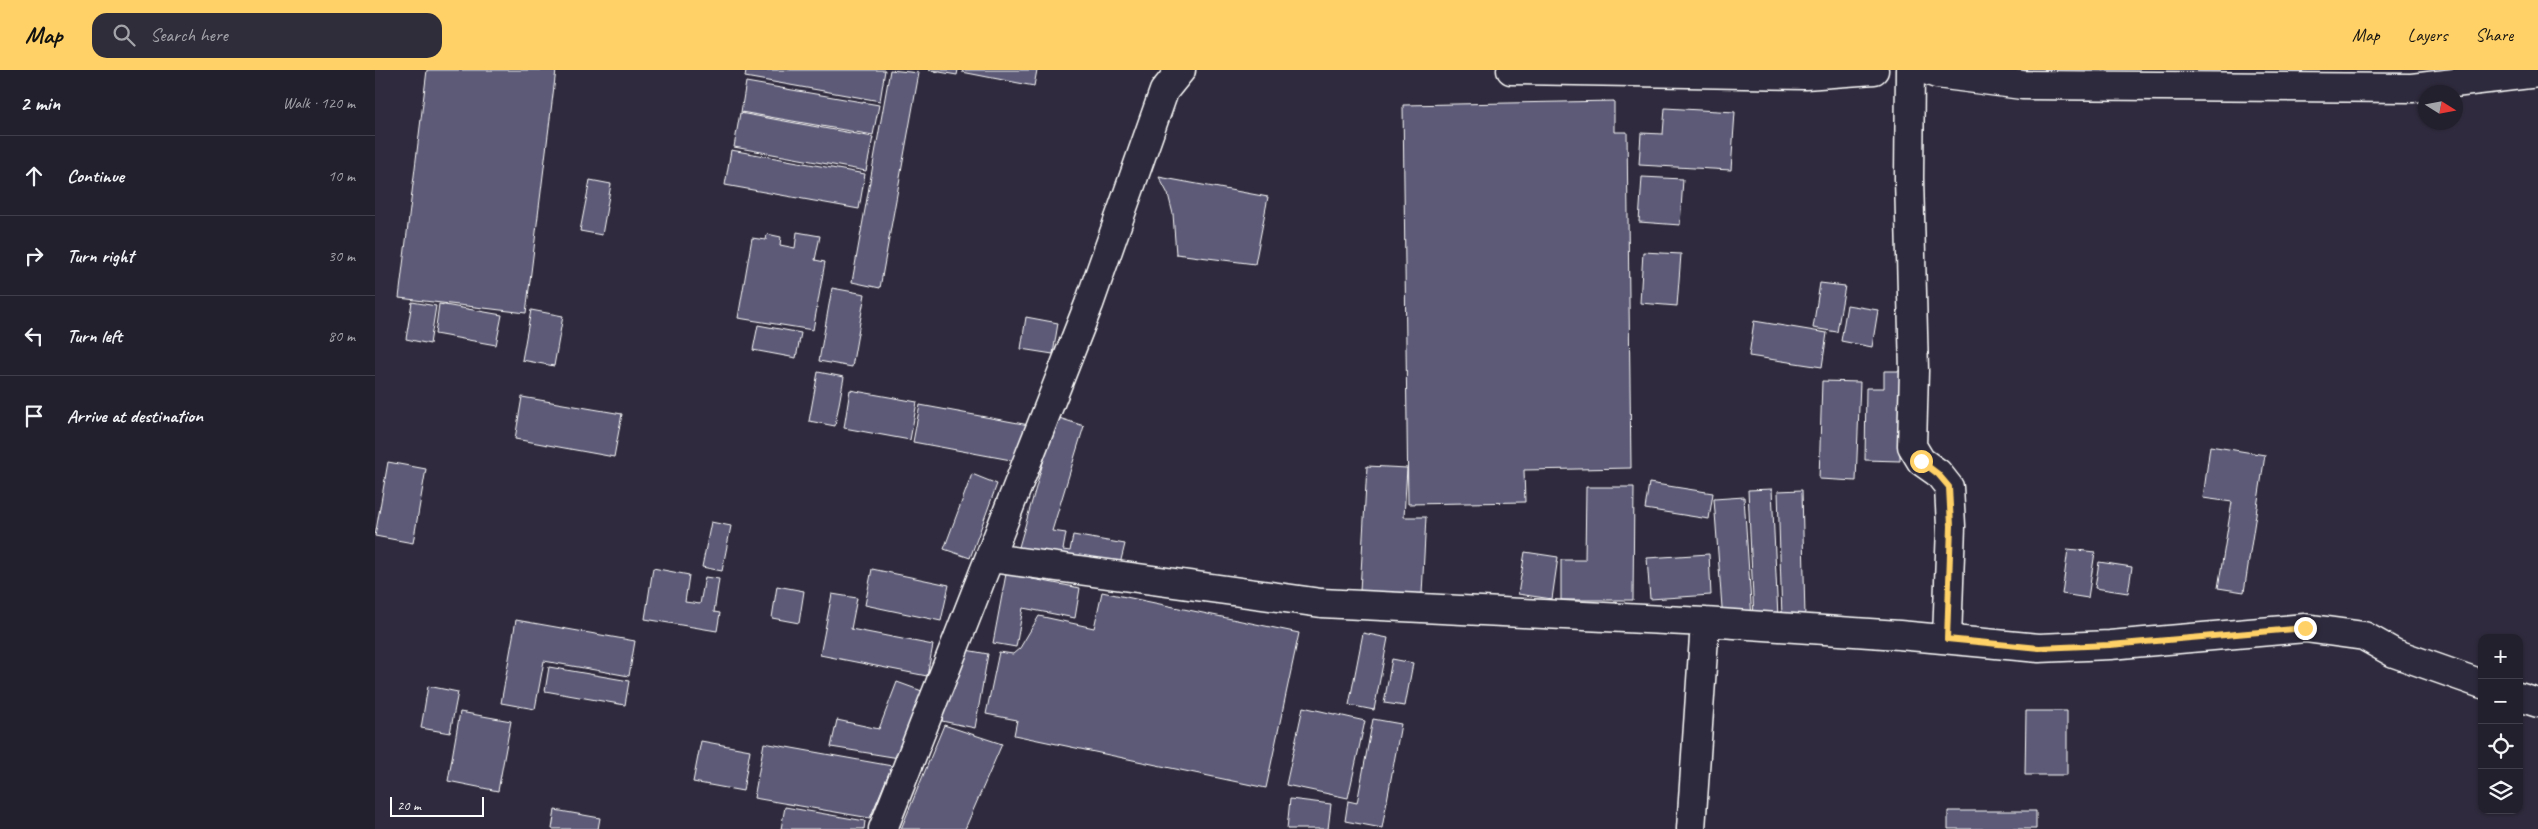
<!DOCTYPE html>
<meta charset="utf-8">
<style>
body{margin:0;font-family:Caveat,sans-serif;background:#2f2d3a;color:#f1f3f6}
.controls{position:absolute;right:15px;bottom:15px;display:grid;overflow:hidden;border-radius:10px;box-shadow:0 1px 4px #0004}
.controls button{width:45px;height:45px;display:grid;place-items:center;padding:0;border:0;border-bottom:1px solid #403e4a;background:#23202e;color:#f1f3f6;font:25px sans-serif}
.compass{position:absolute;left:2043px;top:15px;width:45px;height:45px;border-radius:50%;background:#23202e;box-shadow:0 1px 4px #0004;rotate:101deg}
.scale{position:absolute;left:15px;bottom:12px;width:94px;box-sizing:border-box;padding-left:5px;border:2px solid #fff;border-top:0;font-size:14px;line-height:18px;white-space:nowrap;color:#fff;-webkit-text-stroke:4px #2f2a3d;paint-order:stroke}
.stop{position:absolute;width:15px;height:15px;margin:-11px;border:4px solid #ffd166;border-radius:50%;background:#fff}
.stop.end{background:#ffd166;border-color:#fff;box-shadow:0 1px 5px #0008}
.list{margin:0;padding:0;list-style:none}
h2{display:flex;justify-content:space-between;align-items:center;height:65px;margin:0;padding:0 20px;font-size:21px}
h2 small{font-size:16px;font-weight:400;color:#a3a3aa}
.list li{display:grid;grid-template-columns:32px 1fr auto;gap:15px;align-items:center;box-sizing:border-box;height:80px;padding:0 20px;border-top:1px solid #403e4a}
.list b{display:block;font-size:19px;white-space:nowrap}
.list em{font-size:16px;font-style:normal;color:#a3a3aa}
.icon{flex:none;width:28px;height:28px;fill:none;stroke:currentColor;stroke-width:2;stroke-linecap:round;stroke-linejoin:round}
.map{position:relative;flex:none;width:2163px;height:759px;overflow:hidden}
header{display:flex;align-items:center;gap:30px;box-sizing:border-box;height:70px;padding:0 25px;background:#ffd166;color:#111}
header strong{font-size:24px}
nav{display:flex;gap:28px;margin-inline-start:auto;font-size:18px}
.search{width:350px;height:45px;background:#2f2d3a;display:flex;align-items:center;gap:12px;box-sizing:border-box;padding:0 18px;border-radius:15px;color:#a3a3aa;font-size:19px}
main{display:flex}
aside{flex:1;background:#23202e}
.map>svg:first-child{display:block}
</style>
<header>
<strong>Map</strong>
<div class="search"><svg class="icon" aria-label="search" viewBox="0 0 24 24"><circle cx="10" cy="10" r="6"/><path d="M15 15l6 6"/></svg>Search here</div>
<nav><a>Map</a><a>Layers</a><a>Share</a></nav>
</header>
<main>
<aside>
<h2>2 min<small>Walk · 120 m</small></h2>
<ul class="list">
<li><svg class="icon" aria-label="ahead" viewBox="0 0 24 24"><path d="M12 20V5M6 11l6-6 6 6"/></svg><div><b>Continue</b></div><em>10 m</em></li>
<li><svg class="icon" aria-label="right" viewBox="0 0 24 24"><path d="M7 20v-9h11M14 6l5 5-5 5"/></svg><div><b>Turn right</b></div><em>30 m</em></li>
<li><svg class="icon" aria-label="left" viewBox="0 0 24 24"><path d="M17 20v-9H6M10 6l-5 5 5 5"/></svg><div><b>Turn left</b></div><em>80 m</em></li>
<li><svg class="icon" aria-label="arrive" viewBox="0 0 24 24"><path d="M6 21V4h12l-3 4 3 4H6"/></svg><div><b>Arrive at destination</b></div></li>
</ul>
</aside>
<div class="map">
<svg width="2163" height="759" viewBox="0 0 2163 759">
<rect width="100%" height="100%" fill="#2f2a3d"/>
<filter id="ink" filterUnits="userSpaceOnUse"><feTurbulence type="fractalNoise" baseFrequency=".02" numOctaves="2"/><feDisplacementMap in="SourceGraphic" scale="10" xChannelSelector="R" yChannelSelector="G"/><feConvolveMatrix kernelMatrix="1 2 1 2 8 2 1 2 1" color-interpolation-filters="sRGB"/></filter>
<g filter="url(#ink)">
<path fill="#5c5a77" stroke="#fff" d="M52 0H181L151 243 24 228Z
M371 0H510L505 31 370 7Z
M515 0 544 3 505 218 477 212Z
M553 0H583L582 5Z
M588 0H662L659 16 587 2Z
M371 12 504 35 498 65 366 42Z
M1239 31V62H1252L1256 398 1149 400 1150 432 1033 434 1028 35Z
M1290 38 1360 42 1356 100 1264 95 1266 63 1288 64Z
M365 43 498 67 491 101 359 77Z
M356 80 490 104 484 139 350 115Z
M784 107 893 127 880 194 801 184 798 144 793 124Z
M1267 107 1308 109 1305 155 1264 152Z
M215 110 236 114 227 165 205 161Z
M422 162 445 166 440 190 450 192 438 260 363 248 377 168 391 170 392 164 406 167 405 175 420 178Z
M1268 182 1306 184 1302 236 1265 233Z
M1445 213 1470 216 1462 262 1438 258Z
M457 218 490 224 477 297 444 291Z
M37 232 61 236 55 274 31 269Z
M64 234 127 245 121 275 60 264Z
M1472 235 1503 240 1497 277 1466 271Z
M156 240 188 246 179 296 147 290Z
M651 247 683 253 678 284 646 279Z
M1379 251 1452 263 1447 297 1374 286Z
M383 255 426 263 421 288 378 280Z
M1509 301H1526L1525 391 1490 390 1491 318H1509Z
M443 302 469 307 460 356 434 351Z
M1447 311 1485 312 1481 411 1444 409Z
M475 320 542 332 535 370 469 358Z
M147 327 247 344 239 387 140 369Z
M545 335 654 355 647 392 538 372Z
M681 347 709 356 677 461 691 463 688 480 695 481 698 465 750 474 743 502 642 484Z
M1835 376 1890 385 1869 522 1843 518 1857 432 1828 428Z
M13 392 51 399 38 473 0 466Z
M992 396 1032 398 1029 447H1051L1047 524 985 521Z
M597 404 622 414 595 488 569 479Z
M1274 413 1338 423 1334 449 1270 439Z
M1211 417H1259L1258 530H1186V490H1210Z
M1397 419 1403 548 1379 549 1373 420Z
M1427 420 1430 547 1407 548 1403 421Z
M1369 427 1377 549 1348 551 1339 429Z
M336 452 356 456 347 501 327 497Z
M1693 479 1720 482 1713 528 1687 524Z
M1150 482 1183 487 1177 529 1143 524Z
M1334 484 1336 525 1275 529 1272 488Z
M1724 492 1757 497 1753 523 1720 518Z
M278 498 314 505 310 532 325 534 330 507 344 509 339 542 345 543 342 561 270 549Z
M497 499 574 515 566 551 490 535Z
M631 504 705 518 700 548 648 538 641 577 618 573Z
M402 516 429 521 424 553 397 548Z
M727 522 924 563 891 718 639 665 642 650 611 644 624 582 638 584 645 578 664 546 719 558Z
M457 524 482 528 476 559 558 575 552 606 445 585Z
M141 550 260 571 254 606 169 591 160 639 126 633Z
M988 563 1013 568 999 640 974 635Z
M580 578 613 584 600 658 567 651Z
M1017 589 1038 593 1030 636 1009 633Z
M174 597 254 611 250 635 170 621Z
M522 612 547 621 524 688 456 677 462 650 504 659Z
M53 616 83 622 75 663 46 658Z
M928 637 990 651 973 728 911 715Z
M1651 641H1692V705H1650Z
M85 642 136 651 123 721 73 711Z
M998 649 1026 654 1007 758 970 751 973 731 982 733Z
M569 655 627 674 590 759H526Z
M326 671 375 680 368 721 318 712Z
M389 673 517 696 495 748 379 728Z
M915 729 956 734 953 759H912Z
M410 737 490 751 489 759H406Z
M180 740 225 748 223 759H177Z
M1573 741H1661V759H1573Z"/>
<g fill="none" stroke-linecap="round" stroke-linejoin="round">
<defs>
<path id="street" d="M1136 0 1430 5 1499 0
M1535 0 1534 108 1539 301 1537 376 1546 391 1563 403 1574 417 1576 456 1572 569
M1551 0 1562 4 1647 15 2037 18 2163 3
M616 488 946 533 1330 552 1524 565 1664 578 1735 575 1930 558 1989 566 2019 583 2107 614
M2144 627 2163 633
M508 759 714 234 789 21 806 0
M1316 759 1330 552"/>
</defs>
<use href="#street" stroke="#fff" stroke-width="31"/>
<use href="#street" stroke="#2f2a3d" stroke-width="28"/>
</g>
</g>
<g fill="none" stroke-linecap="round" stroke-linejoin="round" filter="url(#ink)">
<path stroke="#ffd166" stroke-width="6" d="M1546 391 1563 404 1574 417 1576 456 1572 569 1664 578 1735 575 1930 558"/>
</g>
</svg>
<div class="controls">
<button>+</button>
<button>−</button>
<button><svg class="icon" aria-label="locate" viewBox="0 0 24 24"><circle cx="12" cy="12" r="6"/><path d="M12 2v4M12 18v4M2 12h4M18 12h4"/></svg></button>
<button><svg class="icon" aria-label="layers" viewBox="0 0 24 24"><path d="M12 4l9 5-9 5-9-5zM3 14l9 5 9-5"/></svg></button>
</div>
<svg class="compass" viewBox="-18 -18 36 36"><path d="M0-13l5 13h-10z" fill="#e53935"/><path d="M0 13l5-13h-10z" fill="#a3a3aa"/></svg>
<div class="scale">20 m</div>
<div class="stop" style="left:1546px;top:391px"></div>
<div class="stop end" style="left:1930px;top:558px"></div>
</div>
</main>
